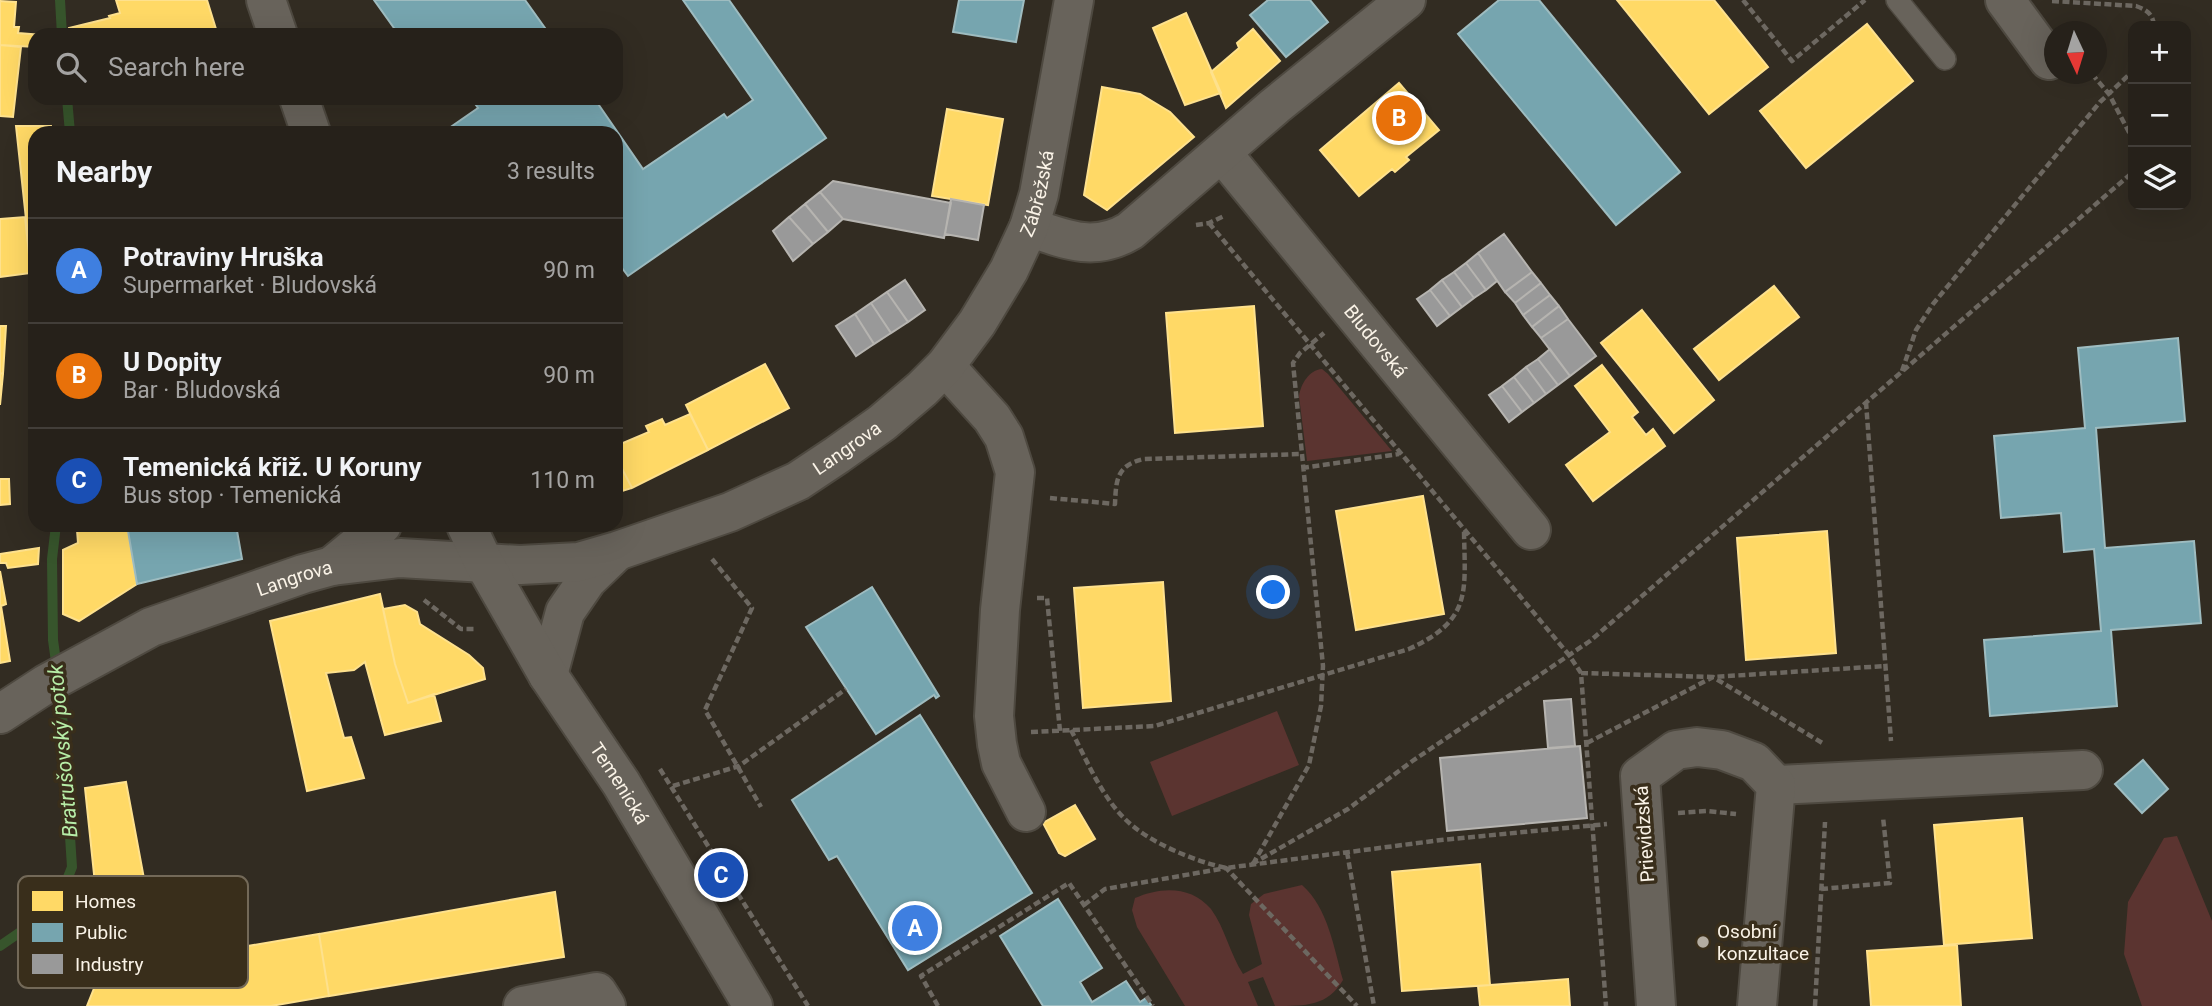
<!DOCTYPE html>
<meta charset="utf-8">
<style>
body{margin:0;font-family:Roboto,sans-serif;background:#2e2923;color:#f1f3f6}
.controls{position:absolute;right:21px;top:21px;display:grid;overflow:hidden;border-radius:14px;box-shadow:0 7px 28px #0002}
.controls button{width:63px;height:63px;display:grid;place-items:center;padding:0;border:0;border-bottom:2px solid #423e39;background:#26211a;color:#f1f3f6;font:35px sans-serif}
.compass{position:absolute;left:2044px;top:21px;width:63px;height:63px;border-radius:50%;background:#26211a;box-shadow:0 7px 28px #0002;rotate:176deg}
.you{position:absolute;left:1274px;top:593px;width:24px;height:24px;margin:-18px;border:5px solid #fff;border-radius:50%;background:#1a73e8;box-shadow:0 0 0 10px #1a73e833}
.badge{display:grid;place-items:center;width:46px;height:46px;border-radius:50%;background:#0b8043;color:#fff;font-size:23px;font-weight:700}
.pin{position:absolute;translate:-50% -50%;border:4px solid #fff;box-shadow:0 2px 7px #0006}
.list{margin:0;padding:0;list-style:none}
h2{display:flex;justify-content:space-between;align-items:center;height:91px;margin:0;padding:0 28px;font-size:30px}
h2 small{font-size:23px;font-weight:400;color:#a4a3a2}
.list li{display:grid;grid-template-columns:46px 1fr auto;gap:21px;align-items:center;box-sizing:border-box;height:105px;padding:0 28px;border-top:2px solid #423e39}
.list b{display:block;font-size:26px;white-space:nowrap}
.list p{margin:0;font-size:23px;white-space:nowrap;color:#a4a3a2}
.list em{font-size:23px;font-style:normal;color:#a4a3a2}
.icon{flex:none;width:38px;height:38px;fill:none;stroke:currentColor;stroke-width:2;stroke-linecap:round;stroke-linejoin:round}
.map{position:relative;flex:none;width:2212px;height:1006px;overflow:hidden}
.search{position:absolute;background:#26211a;box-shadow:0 7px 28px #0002;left:28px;top:28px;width:595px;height:77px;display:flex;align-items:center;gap:18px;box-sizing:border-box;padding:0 24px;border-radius:21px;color:#a4a3a2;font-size:26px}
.panel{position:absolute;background:#26211a;box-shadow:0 7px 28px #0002;left:28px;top:126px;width:595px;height:406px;border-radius:21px}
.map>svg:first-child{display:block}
</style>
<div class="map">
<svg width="2212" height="1006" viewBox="0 0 2212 1006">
<rect width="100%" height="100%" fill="#322c22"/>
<path fill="#5b3430" d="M1322 369 1328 374 1392 451 1307 461 1299 396C1301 384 1309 370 1322 369Z
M1277 711 1299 765 1172 816 1150 762Z
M2177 836 2212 921V1006H2142L2124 954 2128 902 2164 838Z
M1302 885C1328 908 1334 948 1343 980 1328 1006 1306 1006 1275 1006L1263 977 1248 982 1258 1006H1185L1137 927 1132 910 1135 898C1160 887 1191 885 1211 909 1225 928 1230 954 1243 974L1262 964 1249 915 1251 904 1264 894Z"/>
<path fill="#ffd966" stroke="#fee18d" stroke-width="2" d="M116 0H207L216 29 197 35H70L69 28 110 18 109 16 120 13Z
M1617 0H1714L1768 67 1709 114Z
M0 1 16 2 14 27H19L18 33 43 35H35V47L0 45Z
M1186 13 1221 93 1185 105 1153 28Z
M1867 24 1913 81 1806 168 1760 111Z
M1253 29 1280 61 1226 108 1211 72 1239 48 1237 43Z
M0 45 21 47 13 117 0 116Z
M1399 83 1439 130 1406 157 1409 160 1395 172 1392 169 1359 196 1320 150Z
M1102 87 1140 94 1170 112 1194 137 1107 210 1084 195Z
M947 109 1003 119 988 205 932 196Z
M16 126H51L52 133H35L34 284 33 275H32Z
M25 217 31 273 0 277V219Z
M1774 286 1799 317 1719 380 1694 349Z
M1254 306 1263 426 1175 433 1166 313Z
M1642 310 1714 400 1674 433 1601 343Z
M0 326H6L3 374 0 373Z
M765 364 789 408 708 450 686 405Z
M1602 365 1638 412 1632 417 1646 435 1653 429 1665 446 1593 501 1566 465 1610 432 1575 386Z
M0 373 3 374 0 405Z
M690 414 708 450 632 488 616 457V446L649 432 646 426 662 419 665 425Z
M616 457 632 488 616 493Z
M0 479H9L10 504 0 505Z
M1423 496 1444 614 1356 630 1336 511Z
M85 525H92L97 531 104 525H127L137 584 79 621 63 614V550L78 543 77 530Z
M1827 531 1836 653 1746 660 1737 538Z
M39 548 38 564 8 568 6 563H0V554Z
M0 571 6 604 1 606 10 661 0 663Z
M1163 582 1171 701 1083 708 1074 588Z
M380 594 395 664 408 703 434 694 441 721 385 735 365 662 354 670 326 673 344 738 351 737 364 778 307 791 270 621Z
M405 605 417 612 420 624 469 655 483 668 485 679 408 703 395 664 383 609Z
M126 782 145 884 96 893 85 788Z
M1075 805 1095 839 1065 856 1059 853 1043 823Z
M2022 818 2032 938 1944 945 1934 825Z
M1480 864 1490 985 1402 991 1392 872Z
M555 892 564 957 329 996 319 934Z
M319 934 329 996 271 1006H87L101 971 242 945V947Z
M1957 945 1961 1006H1871L1867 951Z
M1568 979 1570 1006H1480L1478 986Z"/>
<path fill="#76a5af" stroke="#9ebcc0" stroke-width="2" d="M374 0H525L550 35H399Z
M683 0H729L826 138 628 276 616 260V133H442L478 108 471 98H594L643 169 724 114 727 118 753 100Z
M959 0H1024L1016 42 953 32Z
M1268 0H1310L1328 22 1286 57 1250 15Z
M1499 0H1539L1680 172 1616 225 1458 34Z
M2178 338 2185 421 2096 428 2105 548 2194 541 2201 623 2111 630 2117 706 1990 716 1984 640 2101 631 2094 549 2064 552 2061 513 2001 518 1994 436 2085 428 2078 348Z
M127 525H236L242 559 137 584Z
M872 587 939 696 936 698 934 695 876 734 806 627Z
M920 715 1032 893 908 970 837 856 829 860 792 800Z
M2143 760 2168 789 2142 813 2115 784Z
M1058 899 1102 968 1080 982 1092 1002 1126 981 1140 1002 1146 998 1152 1006H1043L1000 936Z"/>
<path fill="#999" stroke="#b6b4b0" stroke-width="2" d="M833 181 951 203 944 238 843 219 820 192Z
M820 192 843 219 828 232 805 204Z
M951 199 984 205 978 240 945 234Z
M805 204 828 232 813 244 789 217Z
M789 217 813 244 793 261 773 231Z
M1504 234 1532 272 1505 292 1478 253Z
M1478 253 1497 281 1486 290 1466 263Z
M1466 263 1486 290 1474 298 1454 272Z
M1454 272 1474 298 1462 307 1442 280Z
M1532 272 1541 283 1515 303 1505 292Z
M905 280 925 310 908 322 887 292Z
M1442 280 1462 307 1450 316 1430 290Z
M1541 283 1550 295 1523 315 1515 303Z
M1430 290 1450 316 1437 326 1417 299Z
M887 292 908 322 891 333 871 303Z
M1550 295 1559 306 1532 327 1523 315Z
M871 303 891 333 874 344 855 314Z
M1559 306 1568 319 1541 338 1532 327Z
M855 314 874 344 856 356 836 326Z
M1568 319 1596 356 1570 376 1541 338Z
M1550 349 1570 376 1558 385 1538 359Z
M1538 359 1558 385 1546 394 1526 367Z
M1526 367 1546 394 1534 403 1514 377Z
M1514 377 1534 403 1522 412 1502 386Z
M1502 386 1522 412 1509 422 1489 395Z
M1571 699 1575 746 1548 748 1544 701Z
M1580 746 1587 818 1447 831 1440 758Z"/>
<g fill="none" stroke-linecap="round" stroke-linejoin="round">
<path stroke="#37552c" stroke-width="10" d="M60 0 62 35
M67 98 70 133
M0 946 45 915 59 900 72 867 61 698 53 640 52 559 56 525"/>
<defs>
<path id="service" d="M1897 0 1945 59"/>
<g id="minor">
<path d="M2005 0 2049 60"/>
<path id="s1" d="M1222 153 1531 530"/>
<path d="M1029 227C1066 240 1095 252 1130 231L1275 106 1406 0"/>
<path d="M945 366 992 418 1004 437 1015 472 1000 610 994 716 997 744 1001 763 1026 812"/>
<path d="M332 566 382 525"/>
<path d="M548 675 565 612 587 580 615 553"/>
<path id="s2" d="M0 714 46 684 151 627 303 574 332 566 400 558 520 565 579 562 617 551 730 512 798 481 837 455 882 423 922 389 945 366 977 323 1009 270 1029 227 1039 194 1074 0"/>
<path d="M1776 785 2083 770"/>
<path d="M523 1006 597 992 606 1006"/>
<path d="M1656 1006 1640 776 1676 750 1697 747 1722 750 1754 762 1776 785 1757 1006"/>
</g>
<g id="tertiary">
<path d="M266 0 278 35"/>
<path d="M299 98 311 133"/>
<path id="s3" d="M466 525 484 563 548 675 621 783 753 1006"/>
</g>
</defs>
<use href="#service" stroke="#4e4940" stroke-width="24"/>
<use href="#minor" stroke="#4e4940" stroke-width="42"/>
<use href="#tertiary" stroke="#4e4940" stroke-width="42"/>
<path stroke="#6d6861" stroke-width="4.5" stroke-dasharray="7 3.5" stroke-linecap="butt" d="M1743 0 1792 61 1865 0
M2052 1 2136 6C2147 10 2153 14 2154 26
M2092 74 2109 94 2133 140
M1209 223 1569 655 1581 673 1606 1006
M1196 225 1209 223 1224 216
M1902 371 1916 330 1933 304 2100 102 2133 71
M1866 402 1891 741
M1302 468 1399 454
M1050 498 1115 504C1116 479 1117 465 1144 459L1301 454
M712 559 752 608 705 710 761 807
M1037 598H1047L1060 731
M424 600 461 629H477
M1581 673 1713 677 1885 666
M1071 730C1086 759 1101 795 1124 818 1147 842 1194 861 1226 868L1441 840 1607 824
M1031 732 1155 726 1409 649C1472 620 1465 592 1464 531
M1587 743 1713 677 1824 744
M660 769 808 1006
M673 786 739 766 846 689
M1678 813 1706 811 1736 814
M1347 852 1374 1006
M1252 864 1348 809 1411 762 1590 641 2133 172
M1253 864 1309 765 1321 706 1323 666 1293 363 1300 353 1324 333
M1821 889 1890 883 1883 817
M1084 905 1105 889 1226 868 1357 1006
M938 1006 921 976 1069 883 1153 1006
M1815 1006 1825 822"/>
<use href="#service" stroke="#68635b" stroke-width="21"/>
<use href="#minor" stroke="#68635b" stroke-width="38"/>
<use href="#tertiary" stroke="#68635b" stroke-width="38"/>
</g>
<circle fill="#b4ada2" stroke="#392e1b" stroke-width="2.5" cx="1703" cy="942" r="7"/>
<g text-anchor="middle" stroke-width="7" stroke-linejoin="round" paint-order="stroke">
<g font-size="19" fill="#faf3e7" stroke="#392e1b">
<text dy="7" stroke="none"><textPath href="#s2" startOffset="1232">Zábřežská</textPath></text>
<text dy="7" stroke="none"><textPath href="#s1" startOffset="243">Bludovská</textPath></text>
<text dy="7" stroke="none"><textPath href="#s2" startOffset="906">Langrova</textPath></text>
<text dy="7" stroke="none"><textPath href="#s2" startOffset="326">Langrova</textPath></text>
<text dy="7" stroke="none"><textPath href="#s3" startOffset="301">Temenická</textPath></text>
<text transform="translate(1644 834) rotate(-94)" y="7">Prievidzská</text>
</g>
<g font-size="19" fill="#faf3e7" stroke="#392e1b" text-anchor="start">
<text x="1717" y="938">Osobní<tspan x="1717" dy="22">konzultace</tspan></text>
</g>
<g font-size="21" font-style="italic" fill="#b7eda7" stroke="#392e1b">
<text transform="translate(63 751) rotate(-95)" y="7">Bratrušovský potok</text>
</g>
</g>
<rect x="18" y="876" width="230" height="112" rx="10" fill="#392e1b" stroke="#736958" stroke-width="2"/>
<rect x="32" y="891" width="31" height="20" fill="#ffd966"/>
<rect x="32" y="923" width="31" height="19" fill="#76a5af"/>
<rect x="32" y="954" width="31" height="20" fill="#999"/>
<g font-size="19" fill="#faf3e7">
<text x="75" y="908">Homes</text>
<text x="75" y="939">Public</text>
<text x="75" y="971">Industry</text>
</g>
</svg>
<div class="controls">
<button>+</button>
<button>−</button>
<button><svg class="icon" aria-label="layers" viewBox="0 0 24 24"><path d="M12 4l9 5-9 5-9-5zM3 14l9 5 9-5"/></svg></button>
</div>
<svg class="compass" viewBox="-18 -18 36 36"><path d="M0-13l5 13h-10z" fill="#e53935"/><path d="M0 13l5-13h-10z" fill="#a4a3a2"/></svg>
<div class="you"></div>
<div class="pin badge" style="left:915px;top:928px;background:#3f7fe0">A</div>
<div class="pin badge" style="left:1399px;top:118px;background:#e8710a">B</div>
<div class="pin badge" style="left:721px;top:875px;background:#1a4fb4">C</div>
<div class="search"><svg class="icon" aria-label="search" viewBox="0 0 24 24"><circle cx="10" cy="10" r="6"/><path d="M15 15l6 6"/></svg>Search here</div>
<section class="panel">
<h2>Nearby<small>3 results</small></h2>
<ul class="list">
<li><span class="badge" style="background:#3f7fe0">A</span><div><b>Potraviny Hruška</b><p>Supermarket · Bludovská</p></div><em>90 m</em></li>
<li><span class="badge" style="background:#e8710a">B</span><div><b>U Dopity</b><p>Bar · Bludovská</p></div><em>90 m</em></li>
<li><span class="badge" style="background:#1a4fb4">C</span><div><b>Temenická křiž. U Koruny</b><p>Bus stop · Temenická</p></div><em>110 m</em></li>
</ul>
</section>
</div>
